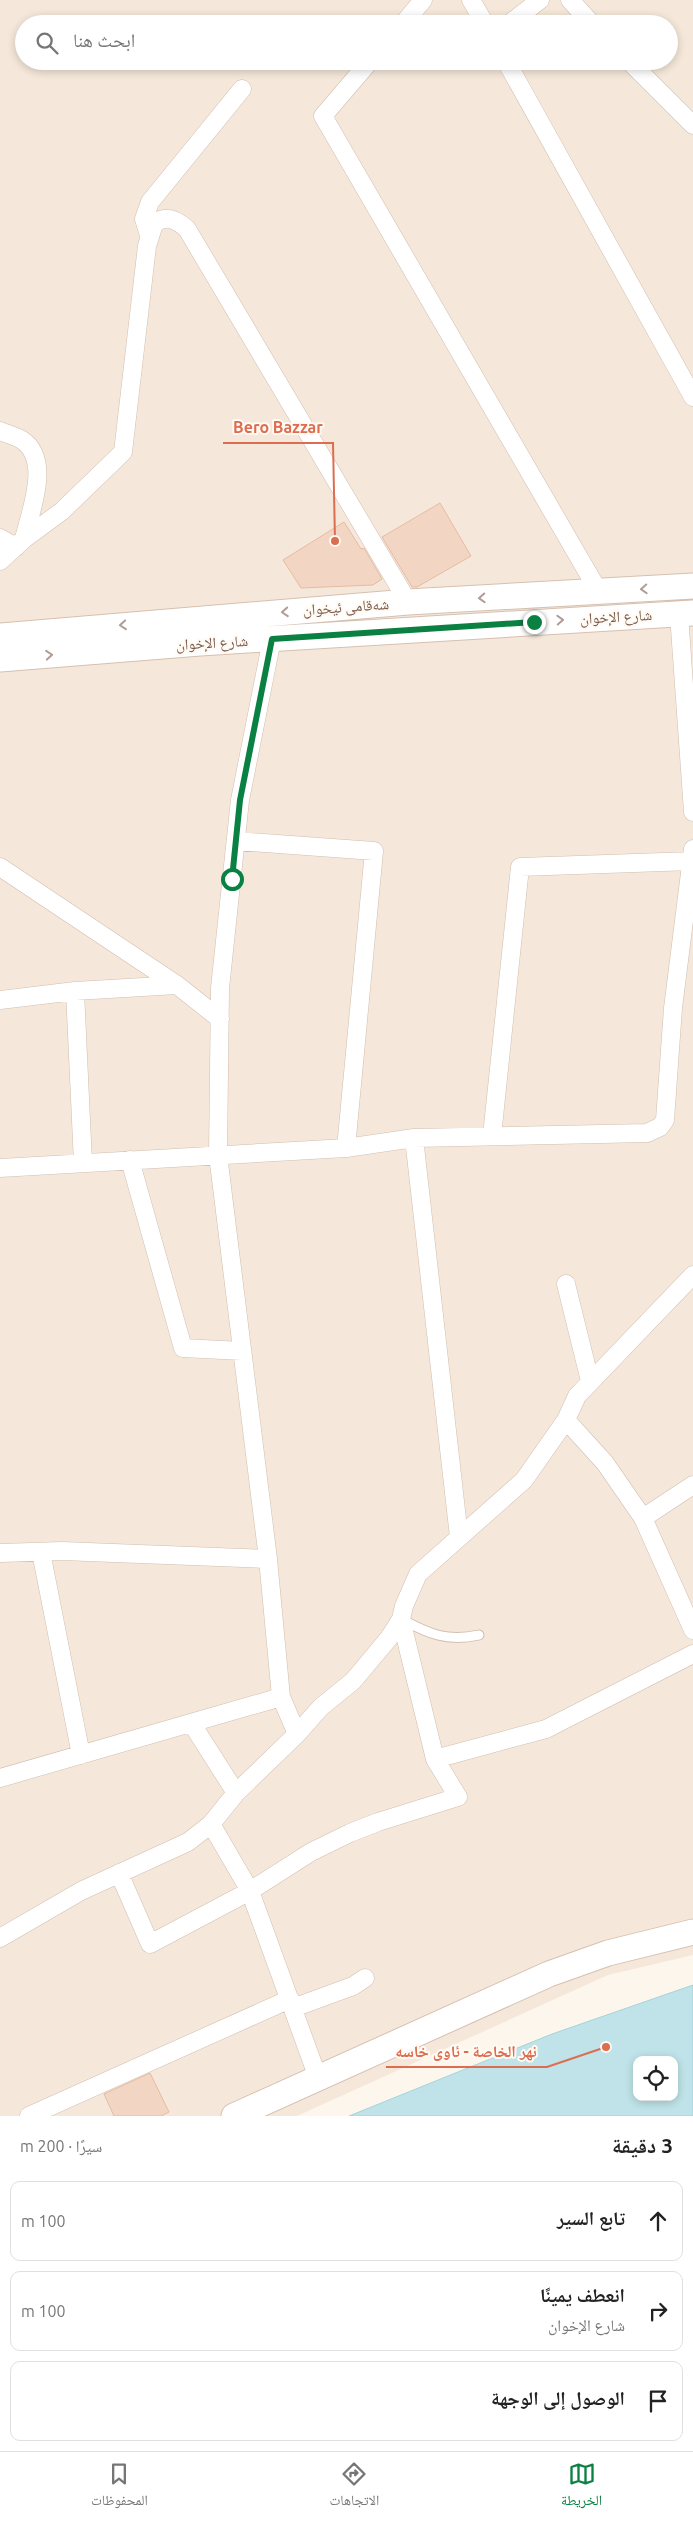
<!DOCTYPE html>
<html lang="ar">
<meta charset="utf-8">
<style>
body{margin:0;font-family:Ubuntu,"Noto Naskh Arabic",sans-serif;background:#f2f2f2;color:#222;direction:rtl}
.controls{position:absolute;right:15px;bottom:15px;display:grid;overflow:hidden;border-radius:10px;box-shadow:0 2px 8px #0003}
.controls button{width:45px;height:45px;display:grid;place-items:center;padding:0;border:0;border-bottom:1px solid #e0e0e0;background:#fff;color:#222;font:25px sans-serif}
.stop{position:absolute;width:15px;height:15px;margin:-11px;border:4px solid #0b8043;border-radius:50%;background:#fff}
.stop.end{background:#0b8043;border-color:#fff;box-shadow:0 1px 5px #0008}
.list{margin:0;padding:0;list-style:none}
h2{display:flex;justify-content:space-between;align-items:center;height:65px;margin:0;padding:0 20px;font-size:21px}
h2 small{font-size:16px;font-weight:400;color:#767676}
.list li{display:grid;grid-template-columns:32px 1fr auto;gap:15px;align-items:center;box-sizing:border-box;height:80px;margin:0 10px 10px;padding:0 10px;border:1px solid #e0e0e0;border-radius:10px}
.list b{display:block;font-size:19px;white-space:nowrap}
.list p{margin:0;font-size:16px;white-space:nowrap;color:#767676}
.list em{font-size:16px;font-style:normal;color:#767676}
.icon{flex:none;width:28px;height:28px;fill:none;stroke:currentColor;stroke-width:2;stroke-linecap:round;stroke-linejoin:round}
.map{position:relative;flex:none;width:693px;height:2116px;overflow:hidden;direction:ltr}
.search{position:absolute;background:#fff;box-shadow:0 2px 8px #0003;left:15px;right:15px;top:15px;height:55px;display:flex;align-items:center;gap:12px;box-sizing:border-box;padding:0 18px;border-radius:28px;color:#767676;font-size:19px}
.sheet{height:335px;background:#fff}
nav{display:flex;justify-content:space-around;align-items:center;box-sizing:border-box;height:70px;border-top:1px solid #e0e0e0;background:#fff;font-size:14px;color:#767676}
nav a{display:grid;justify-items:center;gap:2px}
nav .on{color:#0b8043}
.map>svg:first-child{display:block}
</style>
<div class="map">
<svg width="693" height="2116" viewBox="0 0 693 2116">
<rect width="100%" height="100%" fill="#fdf6ec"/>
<path fill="#f5e8da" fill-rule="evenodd" d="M0 0H693V1955L608 1975 297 2116H0ZM24 24H669V61H24Z"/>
<path fill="#bfe3e8" stroke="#a5d3da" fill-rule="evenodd" d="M693 1985V2116H349L552 2034ZM637 2060H674V2097H637Z"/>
<path fill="#f3d5c3" stroke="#e6bba3" d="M440 503 471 556 417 587H412L382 537Z
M344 522 361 549 364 548 382 579 373 585 301 588 283 560Z
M150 2073 169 2112 161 2116H114L104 2094Z"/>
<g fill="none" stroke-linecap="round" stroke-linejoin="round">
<defs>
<path id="lane" d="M401 1619C429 1634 447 1642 479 1635"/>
<path id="street" d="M471 0 485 24
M570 0 592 24
M403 24 423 0
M509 24 540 0
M370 61 323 116 599 592
M506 61 693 397
M629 61 693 125
M149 235 144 219 150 202 242 89
M0 431C7 434 16 436 22 440 52 460 30 512 24 539
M0 538 16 547
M0 561 24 539 62 511 123 452 147 246 154 224C166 214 177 220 187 229L408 602
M679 614 693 812
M272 639 240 800 220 988 218 1155 268 1559 281 1697
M236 841 374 851 346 1148
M0 867 177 985 220 1019
M75 991 83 1163
M0 1000 75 991 177 985
M492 1136 520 867 692 861
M414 1138 459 1537
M130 1160 183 1348 242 1351
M0 1168 346 1148 414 1138 647 1133 660 1127 665 1120 673 1008 693 849
M566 1284 590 1381
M566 1420 605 1463 643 1518 693 1630
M643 1518 693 1485
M41 1552 81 1755
M0 1553 62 1551 268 1559
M192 1724 236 1793
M435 1759 546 1729 693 1654
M0 1778 281 1697 297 1734 321 1707 353 1681 389 1638 401 1619 404 1606 418 1574 524 1480 566 1420 577 1396 693 1275
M211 1824 250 1891 318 2078
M119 1873 150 1944 250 1891 311 1852 350 1833 378 1822 458 1797 435 1759 401 1619
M0 1938 81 1891 188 1842 211 1824 236 1793 297 1734
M293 2008 353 1986 365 1978
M29 2116 290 1999"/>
<path id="secondary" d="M0 636 408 602 693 586
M0 659 200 643 693 613
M234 2116 549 1974 608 1953 693 1932"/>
</defs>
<use href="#lane" stroke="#d1beb0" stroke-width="11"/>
<use href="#street" stroke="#d1beb0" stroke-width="19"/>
<use href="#secondary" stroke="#d6c0b0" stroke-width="27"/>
<use href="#lane" stroke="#fff" stroke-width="9"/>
<use href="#street" stroke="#fff" stroke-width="18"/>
<use href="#secondary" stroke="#fff" stroke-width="25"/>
</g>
<defs><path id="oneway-chevron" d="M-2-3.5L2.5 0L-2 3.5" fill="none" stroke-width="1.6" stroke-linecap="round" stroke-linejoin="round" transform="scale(1.25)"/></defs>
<g stroke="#af9d94">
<use href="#oneway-chevron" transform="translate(644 589) rotate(177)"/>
<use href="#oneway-chevron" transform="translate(482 598) rotate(177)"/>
<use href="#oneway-chevron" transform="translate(285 612) rotate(176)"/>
<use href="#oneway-chevron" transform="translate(560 620) rotate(-3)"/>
<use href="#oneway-chevron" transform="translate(123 625) rotate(175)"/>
<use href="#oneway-chevron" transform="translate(49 655) rotate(-5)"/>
</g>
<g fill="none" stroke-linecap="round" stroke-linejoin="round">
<path stroke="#0b8043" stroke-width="6" d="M232 879 240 800 272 639 534 622"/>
</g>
<g text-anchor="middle" stroke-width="4" stroke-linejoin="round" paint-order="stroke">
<g font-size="15" fill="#7a5c4d" stroke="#fffaf3">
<text transform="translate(346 607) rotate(-4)" y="5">شەقامی ئیخوان</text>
<text transform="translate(616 617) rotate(-3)" y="5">شارع الإخوان</text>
<text transform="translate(212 643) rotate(-3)" y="5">شارع الإخوان</text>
</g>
</g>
<path fill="none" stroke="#dc6d51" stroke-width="2" d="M335 541L333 443H223M606 2047L547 2067H386"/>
<g fill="#dc6d51" stroke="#fffaf3" stroke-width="2">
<circle cx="335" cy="541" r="5"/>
<circle cx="606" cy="2047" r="5"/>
</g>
<g font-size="16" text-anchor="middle" font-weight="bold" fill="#dc6d51" stroke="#fffaf3" stroke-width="4" stroke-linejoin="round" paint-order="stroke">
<text x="278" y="433">Bero Bazzar</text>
<text x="466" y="2057">نهر الخاصة - ئاوی خاسە</text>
</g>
</svg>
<div class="controls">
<button><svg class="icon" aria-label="locate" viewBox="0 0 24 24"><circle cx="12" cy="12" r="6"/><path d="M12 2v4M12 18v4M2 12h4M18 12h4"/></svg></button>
</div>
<div class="stop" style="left:232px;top:879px"></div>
<div class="stop end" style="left:534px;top:622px"></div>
<div class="search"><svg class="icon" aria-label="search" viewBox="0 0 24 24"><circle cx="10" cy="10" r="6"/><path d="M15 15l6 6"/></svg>ابحث هنا</div>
</div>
<section class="sheet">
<h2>3 دقيقة<small>سيرًا · 200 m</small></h2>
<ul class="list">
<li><svg class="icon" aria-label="ahead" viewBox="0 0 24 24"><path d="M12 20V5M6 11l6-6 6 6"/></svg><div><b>تابع السير</b></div><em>100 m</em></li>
<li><svg class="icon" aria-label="right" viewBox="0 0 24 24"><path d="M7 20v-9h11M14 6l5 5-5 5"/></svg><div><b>انعطف يمينًا</b><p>شارع الإخوان</p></div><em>100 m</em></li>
<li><svg class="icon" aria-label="arrive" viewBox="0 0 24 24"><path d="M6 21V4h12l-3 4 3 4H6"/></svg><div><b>الوصول إلى الوجهة</b></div></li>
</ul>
</section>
<nav>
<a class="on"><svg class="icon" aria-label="map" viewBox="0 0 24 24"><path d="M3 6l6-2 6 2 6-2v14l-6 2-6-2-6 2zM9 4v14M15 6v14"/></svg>الخريطة</a>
<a><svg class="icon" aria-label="directions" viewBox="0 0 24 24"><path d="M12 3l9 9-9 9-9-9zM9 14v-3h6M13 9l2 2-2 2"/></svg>الاتجاهات</a>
<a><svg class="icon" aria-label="saved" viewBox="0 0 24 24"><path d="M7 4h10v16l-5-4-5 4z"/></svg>المحفوظات</a>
</nav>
